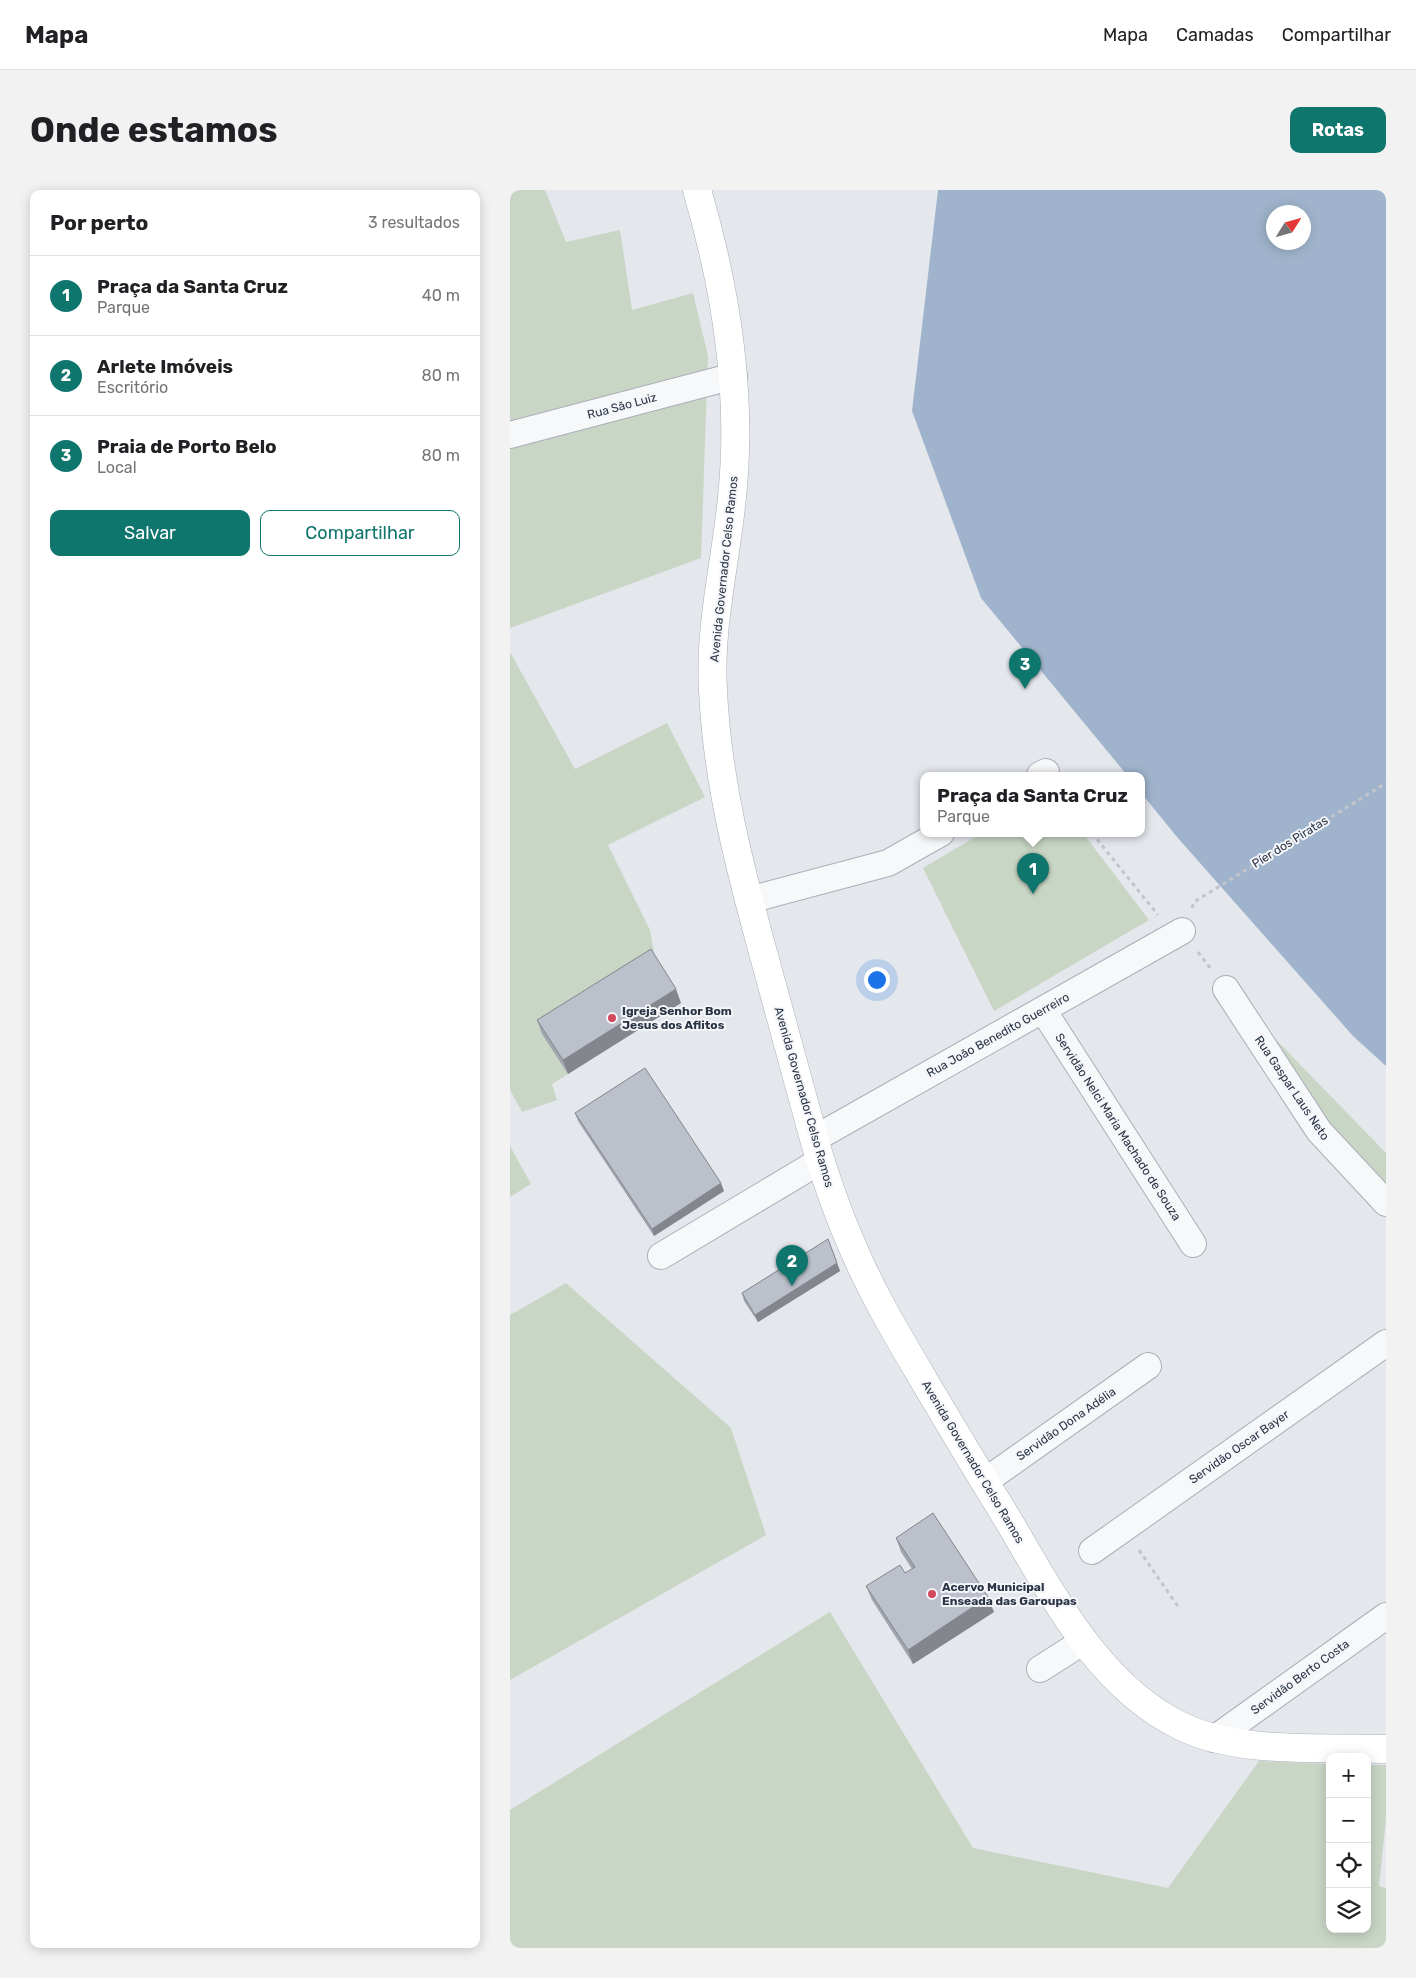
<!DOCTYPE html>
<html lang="pt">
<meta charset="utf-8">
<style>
body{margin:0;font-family:Rubik,sans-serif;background:#f2f2f2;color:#202124}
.controls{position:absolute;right:15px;bottom:15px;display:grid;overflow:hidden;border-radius:10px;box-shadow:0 2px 12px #0003}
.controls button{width:45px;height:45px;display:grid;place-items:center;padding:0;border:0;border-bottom:1px solid #e0e0e0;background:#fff;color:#202124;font:25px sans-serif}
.compass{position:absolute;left:756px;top:15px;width:45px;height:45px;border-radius:50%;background:#fff;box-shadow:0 2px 12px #0003;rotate:53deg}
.you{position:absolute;left:366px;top:789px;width:18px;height:18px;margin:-12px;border:4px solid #fff;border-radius:50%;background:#1a73e8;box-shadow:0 0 0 8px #1a73e833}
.badge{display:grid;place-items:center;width:32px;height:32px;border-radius:50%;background:#0f766e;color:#fff;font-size:16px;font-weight:700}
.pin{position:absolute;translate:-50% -41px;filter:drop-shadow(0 1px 2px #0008)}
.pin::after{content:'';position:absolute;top:26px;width:18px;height:15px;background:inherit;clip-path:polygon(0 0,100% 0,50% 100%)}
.popup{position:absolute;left:410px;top:582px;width:225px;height:65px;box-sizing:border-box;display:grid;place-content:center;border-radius:10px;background:#fff;filter:drop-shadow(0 1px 4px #0005);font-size:16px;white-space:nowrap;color:#757577}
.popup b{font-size:19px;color:#202124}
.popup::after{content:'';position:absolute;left:50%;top:100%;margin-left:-10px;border:10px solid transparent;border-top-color:#fff}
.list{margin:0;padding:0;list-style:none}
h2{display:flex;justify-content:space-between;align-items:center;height:65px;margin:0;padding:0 20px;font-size:21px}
h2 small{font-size:16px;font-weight:400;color:#757577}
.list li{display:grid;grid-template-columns:32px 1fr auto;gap:15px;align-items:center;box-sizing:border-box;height:80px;padding:0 20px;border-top:1px solid #e0e0e0}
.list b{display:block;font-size:19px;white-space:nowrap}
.list p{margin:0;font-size:16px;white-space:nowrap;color:#757577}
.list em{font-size:16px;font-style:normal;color:#757577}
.actions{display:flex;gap:10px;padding:15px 20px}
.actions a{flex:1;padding:11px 0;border:1px solid #0f766e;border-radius:10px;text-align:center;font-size:18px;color:#0f766e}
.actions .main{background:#0f766e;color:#fff}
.icon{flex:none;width:28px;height:28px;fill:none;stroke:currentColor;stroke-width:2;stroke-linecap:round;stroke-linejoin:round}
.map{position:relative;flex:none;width:876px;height:1758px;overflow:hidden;border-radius:10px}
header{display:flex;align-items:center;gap:30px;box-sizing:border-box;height:70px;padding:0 25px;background:#fff;border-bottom:1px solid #e0e0e0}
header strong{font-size:24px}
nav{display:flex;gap:28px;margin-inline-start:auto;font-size:18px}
.intro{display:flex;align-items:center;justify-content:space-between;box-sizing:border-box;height:120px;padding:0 30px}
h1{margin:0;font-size:35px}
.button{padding:12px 22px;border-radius:10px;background:#0f766e;color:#fff;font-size:18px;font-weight:700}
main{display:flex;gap:30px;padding:0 30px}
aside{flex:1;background:#fff;border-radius:10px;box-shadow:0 2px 12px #0003}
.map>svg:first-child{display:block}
</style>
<header>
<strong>Mapa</strong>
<nav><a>Mapa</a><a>Camadas</a><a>Compartilhar</a></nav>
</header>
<div class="intro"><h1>Onde estamos</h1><a class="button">Rotas</a></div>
<main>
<aside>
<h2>Por perto<small>3 resultados</small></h2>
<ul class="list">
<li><span class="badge">1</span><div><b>Praça da Santa Cruz</b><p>Parque</p></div><em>40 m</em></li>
<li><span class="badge">2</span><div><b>Arlete Imóveis</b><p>Escritório</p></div><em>80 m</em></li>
<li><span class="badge">3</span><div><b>Praia de Porto Belo</b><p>Local</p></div><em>80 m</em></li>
</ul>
<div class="actions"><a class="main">Salvar</a><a>Compartilhar</a></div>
</aside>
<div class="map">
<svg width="876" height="1758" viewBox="0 0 876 1758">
<rect width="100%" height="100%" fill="#e4e7ec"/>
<path fill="#c9d6c5" d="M0 0H35L56 52 110 40 122 120 183 103 198 166 191 368 0 438Z
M0 462 65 579 157 533 195 607 98 655 140 740 146 773 33 844 58 884 42 894 47 910 12 922 0 900Z
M472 643H573L639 730 484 821 413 678Z
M747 830 876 963V1000L827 947Z
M0 956 21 994 0 1007Z
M56 1093 221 1238 256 1345 0 1490V1125Z
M320 1422 463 1658 658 1698 749 1571 820 1574V1739H857V1575H876V1629L869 1696 876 1698V1758H0V1620Z"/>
<path fill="#9fb4cc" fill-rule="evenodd" d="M428 0H876V876L843 846 667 647 632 604V585H617L471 408 402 221ZM764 22H794V52H764Z"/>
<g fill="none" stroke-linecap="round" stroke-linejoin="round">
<defs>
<path id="minor" d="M0 245 224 186
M530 585 536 582
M239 710 378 673 431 643
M716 799 809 941 876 1013
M533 820 683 1054
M304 949 672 741
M151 1066 310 971
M474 1292 638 1176
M582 1361 876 1153
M530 1479 574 1451
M704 1549 876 1426"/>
<path id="secondary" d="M187 0C216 99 233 203 222 307 216 371 199 436 203 500 207 591 230 679 254 766 271 827 287 888 304 949 316 990 330 1030 348 1069 367 1112 392 1153 416 1194 440 1234 464 1275 489 1315 538 1395 584 1495 673 1537 728 1564 815 1557 876 1559"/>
</defs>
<use href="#minor" stroke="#a9aeb7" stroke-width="28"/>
<use href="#secondary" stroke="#a9aeb7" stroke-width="29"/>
<path stroke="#c2c5cb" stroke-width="3" stroke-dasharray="4 4" stroke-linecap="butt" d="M582 643 648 725
M682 718 684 712 876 593
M688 762 701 779
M629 1360 669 1418"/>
<use href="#minor" stroke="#f7f8fa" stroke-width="26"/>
<use href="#secondary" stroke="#fff" stroke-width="28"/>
</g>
<path fill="#a1a5ae" d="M171 813 58 884 32 844 27 830Z
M65 923 214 1001 144 1046 68 931Z
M318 1049 330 1081 248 1132 234 1111 232 1103Z
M386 1348 484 1422 403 1474 362 1410 356 1396 395 1383 402 1379 391 1362Z"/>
<path fill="#83868d" d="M166 799 171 813 58 884 53 870Z
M211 993 214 1001 144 1046 142 1039Z
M327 1073 330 1081 248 1132 245 1125Z
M478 1407 484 1422 403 1474 398 1460Z"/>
<path fill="#bbc0ca" stroke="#83868d" d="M141 759 166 799 53 870 27 830Z
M135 878 211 993 142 1039 65 923Z
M318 1049 327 1073 245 1125 232 1103Z
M423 1323 478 1407 398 1460 356 1396 390 1375 395 1383 405 1377 386 1348Z"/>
<g fill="#d1495b" stroke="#f4f6f9" stroke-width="2">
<circle cx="102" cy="828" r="5"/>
<circle cx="422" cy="1404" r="5"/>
</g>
<g text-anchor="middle" stroke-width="4" stroke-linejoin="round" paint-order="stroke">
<g font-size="12" fill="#2b3445" stroke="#f4f6f9">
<text transform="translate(112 216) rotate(-15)" y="4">Rua São Luiz</text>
<text transform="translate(214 379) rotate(-84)" y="4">Avenida Governador Celso Ramos</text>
<text transform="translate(780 652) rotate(-32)" y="4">Píer dos Piratas</text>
<text transform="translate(488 845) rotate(-29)" y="4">Rua João Benedito Guerreiro</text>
<text transform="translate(782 898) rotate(56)" y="4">Rua Gaspar Laus Neto</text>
<text transform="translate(294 907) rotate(74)" y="4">Avenida Governador Celso Ramos</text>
<text transform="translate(608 937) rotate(57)" y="4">Servidão Nelci Maria Machado de Souza</text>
<text transform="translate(556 1234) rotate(-35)" y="4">Servidão Dona Adélia</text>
<text transform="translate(729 1257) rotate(-35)" y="4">Servidão Oscar Bayer</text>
<text transform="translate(463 1272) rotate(59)" y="4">Avenida Governador Celso Ramos</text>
<text transform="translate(790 1487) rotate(-36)" y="4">Servidão Berto Costa</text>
</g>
<g font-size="12" font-weight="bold" fill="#2b3445" stroke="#f4f6f9" text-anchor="start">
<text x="112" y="825">Igreja Senhor Bom<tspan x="112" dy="14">Jesus dos Aflitos</tspan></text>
<text x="432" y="1401">Acervo Municipal<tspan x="432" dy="14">Enseada das Garoupas</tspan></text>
</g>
</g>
</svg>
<div class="controls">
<button>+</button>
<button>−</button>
<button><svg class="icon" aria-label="locate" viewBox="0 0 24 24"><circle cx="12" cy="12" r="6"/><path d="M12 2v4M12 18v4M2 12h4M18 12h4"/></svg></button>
<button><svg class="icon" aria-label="layers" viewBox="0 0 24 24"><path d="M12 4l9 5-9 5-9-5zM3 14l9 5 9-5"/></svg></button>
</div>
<svg class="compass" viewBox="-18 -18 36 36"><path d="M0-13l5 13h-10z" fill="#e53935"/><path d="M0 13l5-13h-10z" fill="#757577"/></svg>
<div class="you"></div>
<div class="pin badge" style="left:523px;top:704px">1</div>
<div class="popup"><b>Praça da Santa Cruz</b>Parque</div>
<div class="pin badge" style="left:282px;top:1096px">2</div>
<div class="pin badge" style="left:515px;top:499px">3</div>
</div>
</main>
